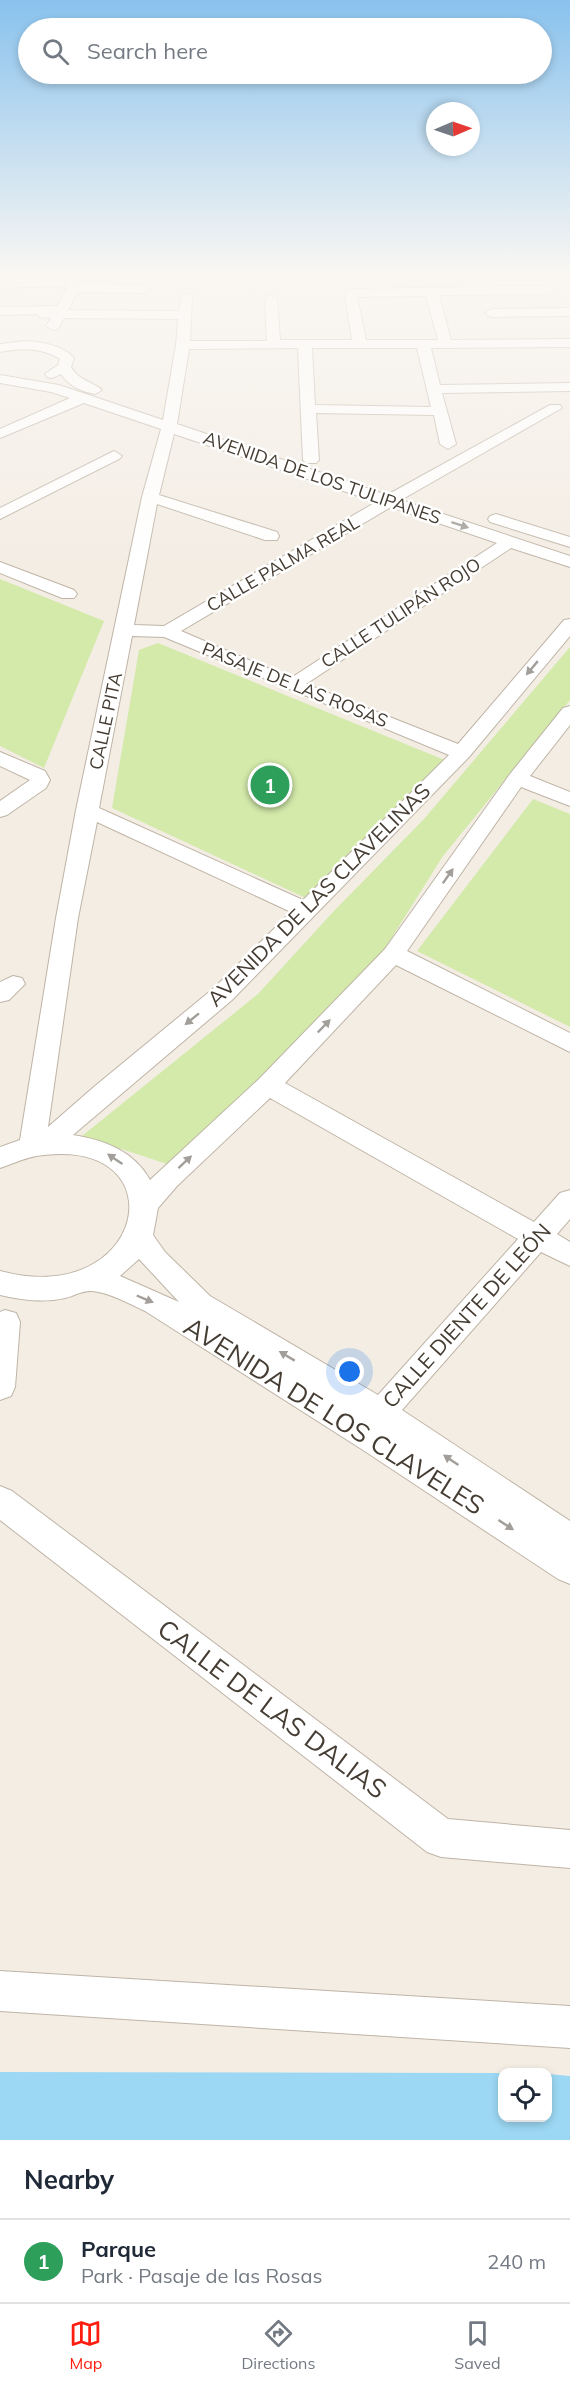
<!DOCTYPE html>
<meta charset="utf-8">
<style>
body{margin:0;font-family:Mulish,sans-serif;background:#f2f2f3;color:#1f2937}
.controls{position:absolute;right:18px;bottom:18px;display:grid;overflow:hidden;border-radius:12px;box-shadow:0 3px 9px #0003}
.controls button{width:54px;height:54px;display:grid;place-items:center;padding:0;border:0;border-bottom:2px solid #e0e1e3;background:#fff;color:#1f2937;font:30px sans-serif}
.compass{position:absolute;left:426px;top:102px;width:54px;height:54px;border-radius:50%;background:#fff;box-shadow:0 3px 9px #0003;rotate:88deg}
.you{position:absolute;left:350px;top:1372px;width:21px;height:21px;margin:-15px;border:4px solid #fff;border-radius:50%;background:#1a73e8;box-shadow:0 0 0 9px #1a73e833}
.badge{display:grid;place-items:center;width:39px;height:39px;border-radius:50%;background:#ff1d0f;color:#fff;font-size:20px;font-weight:700}
.pin{position:absolute;translate:-50% -50%;border:3px solid #fff;box-shadow:0 2px 6px #0006}
.list{margin:0;padding:0;list-style:none}
h2{display:flex;justify-content:space-between;align-items:center;height:78px;margin:0;padding:0 24px;font-size:26px}
h2 small{font-size:20px;font-weight:400;color:#747a83}
.list li{display:grid;grid-template-columns:39px 1fr auto;gap:18px;align-items:center;box-sizing:border-box;height:84px;padding:0 24px;border-top:2px solid #e0e1e3}
.list b{display:block;font-size:22px;white-space:nowrap}
.list p{margin:0;font-size:20px;white-space:nowrap;color:#747a83}
.list em{font-size:20px;font-style:normal;color:#747a83}
.icon{flex:none;width:33px;height:33px;fill:none;stroke:currentColor;stroke-width:2;stroke-linecap:round;stroke-linejoin:round}
.map{position:relative;flex:none;width:570px;height:2140px;overflow:hidden}
.search{position:absolute;background:#fff;box-shadow:0 3px 9px #0003;left:18px;right:18px;top:18px;height:66px;display:flex;align-items:center;gap:15px;box-sizing:border-box;padding:0 21px;border-radius:33px;color:#747a83;font-size:22px}
.sheet{height:162px;background:#fff}
nav{display:flex;justify-content:space-around;align-items:center;box-sizing:border-box;height:84px;border-top:2px solid #e0e1e3;background:#fff;font-size:16px;color:#747a83}
nav a{display:grid;justify-items:center;gap:3px}
nav .on{color:#ff1d0f}
.map>svg:first-child{display:block}
</style>
<div class="map">
<svg width="570" height="2140" viewBox="0 0 570 2140">
<rect width="100%" height="100%" fill="#f3ede4"/>
<path fill="#d3eaaa" d="M0 579 104 621 44 768 0 746Z
M158 643 447 761 312 901 112 808 139 650Z
M570 647V700L443 856 379 958 242 1101 170 1165 82 1136 258 994 332 913 424 819Z
M533 799 570 814V1027L417 951Z"/>
<path fill="#9cd8f4" d="M0 2072 502 2073V2118H548V2074L570 2076V2140H0Z"/>
<g fill="none" stroke-linecap="round" stroke-linejoin="round">
<defs>
<path id="minor" d="M72 272 83 273 80 284 145 285 151 289 145 293 77 292 68 310 179 311 182 294H190L192 297 190 341H267L265 299 271 295 277 299 280 340H352L345 296 349 290 353 289 549 286 555 290 549 294 439 295 451 340 570 339V347L431 348 440 385 570 383V391L442 393 456 444 448 449 440 444 434 415 316 413 319 460 316 463H306L303 460 298 348 189 349 177 424 387 495 550 405H560L562 408 401 500 570 556V567L511 548 306 684 458 744 564 620 570 619V636L469 757 232 1000 73 1135C104 1140 134 1151 150 1180L259 1079 385 949 510 774 563 708 570 706V725L530 776 570 792V806L521 787 407 951 570 1033V1052L396 965 285 1083 534 1222 560 1193 570 1190V1219L557 1234 570 1242V1266L541 1252 402 1410 570 1521V1584L558 1579 363 1450 145 1311C128 1303 110 1293 92 1291 83 1290 74 1296 65 1298 43 1303 22 1300 0 1295V1271C146 1310 179 1139 44 1155 28 1156 15 1163 0 1168V1147L20 1140 56 918 76 810 142 497 161 429 84 403 0 438V429L70 398 51 392 0 383V375L59 385 163 420 176 345 178 319 64 318 58 329 53 330 46 326 51 318 39 317 38 314 0 315V307L57 306 67 288ZM426 296 438 340H366L357 297ZM312 348H417L431 407 315 405ZM174 434 376 502 164 626 134 625 157 504 265 540H277L279 536 277 532 159 495ZM391 507 497 543 291 678 181 631ZM132 636 164 637 449 755 303 900 99 808ZM97 822 291 912 214 988 95 1086 48 1127 78 918ZM270 1098 518 1239 378 1395 210 1296 165 1252 153 1235 158 1208 177 1186ZM139 1259 179 1302 120 1276Z
M59 279 65 283 63 286 0 288V280Z
M570 308V316L491 317 485 313 491 309Z
M26 341C43 342 62 345 74 358L71 367C79 381 92 381 102 390L95 394C81 391 70 387 61 374L52 378 47 377 45 374 58 365 60 359C41 347 21 348 0 352V344Z
M114 451 122 456 119 459 0 519V508Z
M496 514 570 537V547L490 522 488 519 490 516Z
M0 562 74 590 77 594 74 598H62L0 573Z
M0 752 45 771 50 780 46 788 7 815 0 817V801L30 780 0 766Z
M13 976 22 978 25 984 9 1000 0 1002V982Z
M5 1310 16 1313 20 1322 15 1387 11 1396 0 1400V1312Z
M0 1486 12 1491 448 1819 570 1830V1868L441 1857 427 1852 0 1520Z
M0 1971 570 2006V2048L0 2011Z"/>
</defs>
<use href="#minor" stroke="#bfb4a6" stroke-width="2"/>
<use href="#minor" fill="#fff" fill-rule="evenodd"/>
</g>
<defs><path id="oneway-solid" d="M-6-.8H1V-3.2L6.5 0L1 3.2V.8H-6Z" transform="scale(1.5)"/></defs>
<g fill="#a29e99">
<use href="#oneway-solid" transform="translate(460 525) rotate(18)"/>
<use href="#oneway-solid" transform="translate(532 668) rotate(130)"/>
<use href="#oneway-solid" transform="translate(448 876) rotate(-55)"/>
<use href="#oneway-solid" transform="translate(192 1019) rotate(141)"/>
<use href="#oneway-solid" transform="translate(324 1026) rotate(-46)"/>
<use href="#oneway-solid" transform="translate(115 1159) rotate(-146)"/>
<use href="#oneway-solid" transform="translate(185 1162) rotate(-43)"/>
<use href="#oneway-solid" transform="translate(145 1299) rotate(23)"/>
<use href="#oneway-solid" transform="translate(287 1356) rotate(-149)"/>
<use href="#oneway-solid" transform="translate(451 1460) rotate(-146)"/>
<use href="#oneway-solid" transform="translate(506 1525) rotate(33)"/>
</g>
<linearGradient id="sky" x2="0" y2="1"><stop stop-color="#89c2ed"/><stop offset="0.48" stop-color="#faf7f3"/><stop offset="1" stop-color="#faf7f3" stop-opacity="0"/></linearGradient>
<rect width="570" height="571" fill="url(#sky)"/>
<g text-anchor="middle" stroke-width="5" stroke-linejoin="round" paint-order="stroke">
<g font-size="18" fill="#453d33" stroke="#fff">
<text transform="translate(322 478) rotate(19)" y="6">AVENIDA DE LOS TULIPANES</text>
<text transform="translate(283 564) rotate(-30)" y="6">CALLE PALMA REAL</text>
<text transform="translate(401 613) rotate(-33)" y="6">CALLE TULIPÁN ROJO</text>
<text transform="translate(295 685) rotate(22)" y="6">PASAJE DE LAS ROSAS</text>
<text transform="translate(106 721) rotate(-78)" y="6">CALLE PITA</text>
</g>
<g font-size="21" fill="#453d33" stroke="#fff">
<text transform="translate(319 895) rotate(-45)" y="7">AVENIDA DE LAS CLAVELINAS</text>
<text transform="translate(467 1316) rotate(-48)" y="7">CALLE DIENTE DE LEÓN</text>
</g>
<g font-size="26" fill="#453d33" stroke="#fff">
<text transform="translate(334 1416) rotate(32)" y="9">AVENIDA DE LOS CLAVELES</text>
<text transform="translate(272 1709) rotate(37)" y="9">CALLE DE LAS DALIAS</text>
</g>
</g>
</svg>
<div class="controls">
<button><svg class="icon" aria-label="locate" viewBox="0 0 24 24"><circle cx="12" cy="12" r="6"/><path d="M12 2v4M12 18v4M2 12h4M18 12h4"/></svg></button>
</div>
<svg class="compass" viewBox="-18 -18 36 36"><path d="M0-13l5 13h-10z" fill="#e53935"/><path d="M0 13l5-13h-10z" fill="#747a83"/></svg>
<div class="you"></div>
<div class="pin badge" style="left:270px;top:785px;background:#2e9e5b">1</div>
<div class="search"><svg class="icon" aria-label="search" viewBox="0 0 24 24"><circle cx="10" cy="10" r="6"/><path d="M15 15l6 6"/></svg>Search here</div>
</div>
<section class="sheet">
<h2>Nearby<small></small></h2>
<ul class="list">
<li><span class="badge" style="background:#2e9e5b">1</span><div><b>Parque</b><p>Park · Pasaje de las Rosas</p></div><em>240 m</em></li>
</ul>
</section>
<nav>
<a class="on"><svg class="icon" aria-label="map" viewBox="0 0 24 24"><path d="M3 6l6-2 6 2 6-2v14l-6 2-6-2-6 2zM9 4v14M15 6v14"/></svg>Map</a>
<a><svg class="icon" aria-label="directions" viewBox="0 0 24 24"><path d="M12 3l9 9-9 9-9-9zM9 14v-3h6M13 9l2 2-2 2"/></svg>Directions</a>
<a><svg class="icon" aria-label="saved" viewBox="0 0 24 24"><path d="M7 4h10v16l-5-4-5 4z"/></svg>Saved</a>
</nav>
